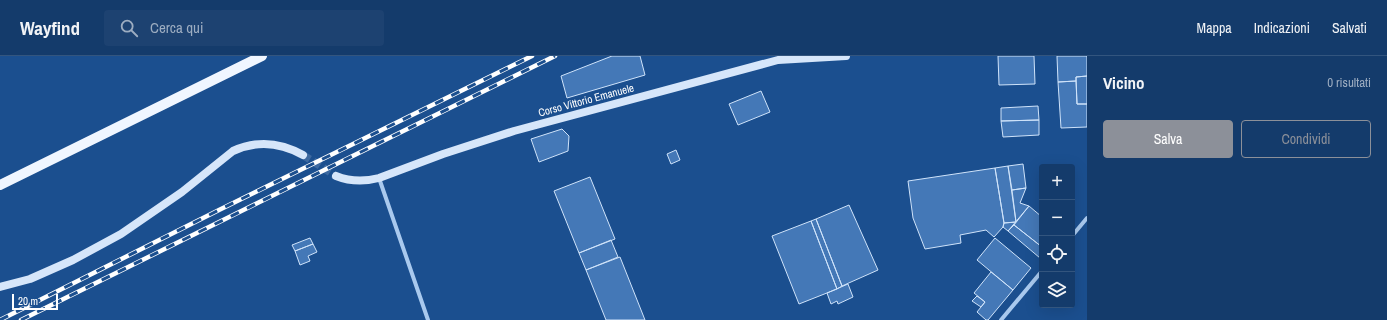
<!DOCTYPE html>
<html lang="it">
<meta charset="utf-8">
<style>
body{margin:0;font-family:"Archivo Narrow",sans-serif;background:#1d4271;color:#f1f3f6}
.controls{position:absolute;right:12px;bottom:12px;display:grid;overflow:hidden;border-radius:4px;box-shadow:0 4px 16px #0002}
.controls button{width:36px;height:36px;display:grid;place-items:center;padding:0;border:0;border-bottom:1px solid #33557e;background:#143b6b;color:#f1f3f6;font:20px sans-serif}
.scale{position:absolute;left:12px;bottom:10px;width:46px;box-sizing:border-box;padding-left:4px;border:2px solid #fff;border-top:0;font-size:11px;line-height:14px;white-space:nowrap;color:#fff;-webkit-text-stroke:3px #1b4f8f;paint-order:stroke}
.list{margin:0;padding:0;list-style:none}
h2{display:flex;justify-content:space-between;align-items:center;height:52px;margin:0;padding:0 16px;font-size:17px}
h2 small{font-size:13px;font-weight:400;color:#9dadc1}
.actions{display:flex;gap:8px;padding:12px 16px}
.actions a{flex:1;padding:9px 0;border:1px solid #8c9099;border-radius:4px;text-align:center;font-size:14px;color:#8c9099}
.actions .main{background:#8c9099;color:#fff}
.icon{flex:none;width:22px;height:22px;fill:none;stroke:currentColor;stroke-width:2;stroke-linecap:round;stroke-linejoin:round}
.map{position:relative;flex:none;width:1087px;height:264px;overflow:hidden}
header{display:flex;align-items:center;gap:24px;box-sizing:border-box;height:56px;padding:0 20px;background:#143b6b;border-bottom:1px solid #33557e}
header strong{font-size:19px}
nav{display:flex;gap:22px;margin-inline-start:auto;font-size:14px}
.search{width:280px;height:36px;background:#1d4271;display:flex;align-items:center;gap:10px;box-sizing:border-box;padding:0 14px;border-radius:4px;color:#9dadc1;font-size:15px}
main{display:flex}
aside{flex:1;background:#143b6b}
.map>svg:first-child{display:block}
</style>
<header>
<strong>Wayfind</strong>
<div class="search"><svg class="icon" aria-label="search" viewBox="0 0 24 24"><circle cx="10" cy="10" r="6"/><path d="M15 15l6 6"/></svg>Cerca qui</div>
<nav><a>Mappa</a><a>Indicazioni</a><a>Salvati</a></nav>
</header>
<main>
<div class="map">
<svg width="1087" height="264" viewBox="0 0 1087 264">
<rect width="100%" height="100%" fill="#1b4f8f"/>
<path fill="#4478b7" stroke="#cfe3fa" d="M612 0H640L645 19 567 42 561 20Z
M998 0H1034L1035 28 999 29Z
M1057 0H1087V20L1076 21V25L1058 26Z
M1087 20V48H1077L1076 21Z
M1076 25 1077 48H1087V71L1061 72 1058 26Z
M761 35 770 56 738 69 729 48Z
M1038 50 1039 64 1001 65V52Z
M1039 64V79L1003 81 1001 65Z
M562 73 569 80 568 95 539 106 531 83Z
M676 94 680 104 671 108 667 98Z
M1023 108 1026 132 1012 134 1008 110Z
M1008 110 1016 166 1004 167 995 112Z
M995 112 1004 167 1003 171 994 181 986 174 960 179 961 187 925 193 913 162 908 125Z
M590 121 615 183 579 197 554 135Z
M1026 132 1020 147 1029 150 1008 175 1003 171 1004 167 1016 166 1012 134Z
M849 149 878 214 842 230 816 163Z
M1029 150 1042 161V191L1014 169Z
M816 163 842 230 837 233 811 165Z
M811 165 837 233 799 248 772 180Z
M1014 169 1042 191V200L1040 202 1008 175Z
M310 182 313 188 295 195 292 189Z
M995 182 1031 212 1013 234 977 204Z
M611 184 618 201 586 214 579 197Z
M313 188 317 196 308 200 310 205 300 209 295 195Z
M620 201 645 264H606L586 214Z
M991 216 1013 234 988 264H986L977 256 985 246 974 237Z
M848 228 853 241 838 248 837 245 831 248 827 237Z
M977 240 985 246 981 251 972 245Z"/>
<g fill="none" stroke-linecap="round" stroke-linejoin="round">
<path stroke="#3d69a0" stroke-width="8" stroke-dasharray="8 4" stroke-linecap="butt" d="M303 99 336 120"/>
<path stroke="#a9c9ee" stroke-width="4" d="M379 122 428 264
M1072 180 1087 162
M1001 264 1042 215"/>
<path stroke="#d6e6fa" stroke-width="8" d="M336 120C351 126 364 126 379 122L443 98 514 75 778 4 846 0
M0 231 30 223 73 204 121 178 182 136 233 95C257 84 280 86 303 99"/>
<path stroke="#f0f6ff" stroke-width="10" d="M0 129 262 0"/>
<defs>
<path id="rail" d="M0 264 219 154 532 0
M21 264 555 0"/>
</defs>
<use href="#rail" stroke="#fff" stroke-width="4.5"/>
<use href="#rail" stroke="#1b4f8f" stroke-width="3" stroke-dasharray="9" stroke-linecap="butt"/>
</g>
<g text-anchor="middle" stroke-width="3" stroke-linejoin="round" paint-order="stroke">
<g font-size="11" fill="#fff" stroke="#1b4f8f">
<text transform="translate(586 44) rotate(-15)" y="4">Corso Vittorio Emanuele</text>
</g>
</g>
</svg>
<div class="controls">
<button>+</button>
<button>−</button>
<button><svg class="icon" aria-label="locate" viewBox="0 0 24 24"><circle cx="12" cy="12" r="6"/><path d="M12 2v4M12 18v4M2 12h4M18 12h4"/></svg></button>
<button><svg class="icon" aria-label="layers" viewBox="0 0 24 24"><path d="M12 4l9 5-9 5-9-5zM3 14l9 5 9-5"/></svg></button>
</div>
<div class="scale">20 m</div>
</div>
<aside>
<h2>Vicino<small>0 risultati</small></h2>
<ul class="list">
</ul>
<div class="actions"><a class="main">Salva</a><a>Condividi</a></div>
</aside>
</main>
